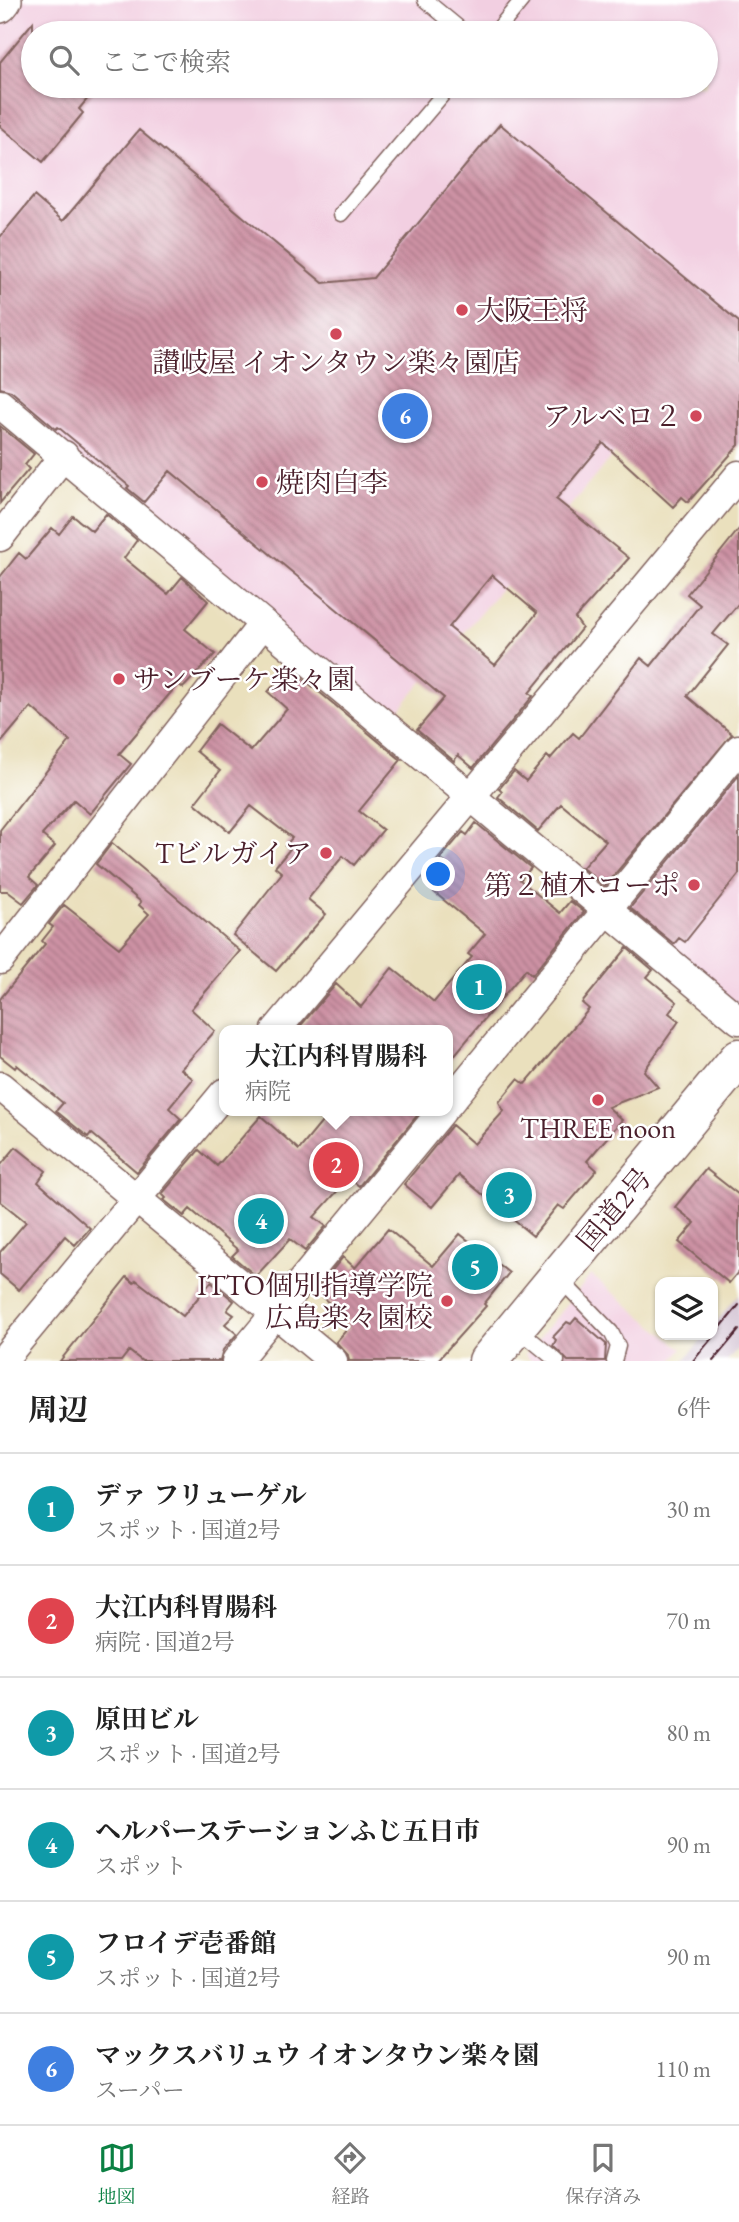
<!DOCTYPE html>
<html lang="ja">
<meta charset="utf-8">
<style>
body{margin:0;font-family:"EB Garamond","Noto Serif JP",serif;background:#f6f6f6;color:#222}
.controls{position:absolute;right:21px;bottom:21px;display:grid;overflow:hidden;border-radius:14px;box-shadow:0 2px 5px #0004}
.controls button{width:63px;height:63px;display:grid;place-items:center;padding:0;border:0;border-bottom:2px solid #e0e0e0;background:#fff;color:#222;font:35px sans-serif}
.you{position:absolute;left:439px;top:875px;width:24px;height:24px;margin:-18px;border:5px solid #fff;border-radius:50%;background:#1a73e8;box-shadow:0 0 0 10px #1a73e833}
.badge{display:grid;place-items:center;width:46px;height:46px;border-radius:50%;background:#0b8043;color:#fff;font-size:23px;font-weight:700}
.pin{position:absolute;translate:-50% -50%;border:4px solid #fff;box-shadow:0 2px 7px #0006}
.popup{position:absolute;left:219px;top:1025px;width:234px;height:91px;box-sizing:border-box;display:grid;place-content:center;border-radius:14px;background:#fff;filter:drop-shadow(0 2px 5px #0005);font-size:23px;white-space:nowrap;color:#767676}
.popup b{font-size:26px;color:#222}
.popup::after{content:'';position:absolute;left:50%;top:100%;margin-left:-14px;border:14px solid transparent;border-top-color:#fff}
.list{margin:0;padding:0;list-style:none}
h2{display:flex;justify-content:space-between;align-items:center;height:91px;margin:0;padding:0 28px;font-size:30px}
h2 small{font-size:23px;font-weight:400;color:#767676}
.list li{display:grid;grid-template-columns:46px 1fr auto;gap:21px;align-items:center;box-sizing:border-box;height:112px;padding:0 28px;border-top:2px solid #e0e0e0}
.list b{display:block;font-size:26px;white-space:nowrap}
.list p{margin:0;font-size:23px;white-space:nowrap;color:#767676}
.list em{font-size:23px;font-style:normal;color:#767676}
.icon{flex:none;width:38px;height:38px;fill:none;stroke:currentColor;stroke-width:2;stroke-linecap:round;stroke-linejoin:round}
.map{position:relative;flex:none;width:739px;height:1361px;overflow:hidden}
.search{position:absolute;background:#fff;box-shadow:0 2px 5px #0004;left:21px;right:21px;top:21px;height:77px;display:flex;align-items:center;gap:18px;box-sizing:border-box;padding:0 24px;border-radius:38px;color:#767676;font-size:26px}
.sheet{height:763px;background:#fff}
nav{display:flex;justify-content:space-around;align-items:center;box-sizing:border-box;height:98px;border-top:2px solid #e0e0e0;background:#fff;font-size:19px;color:#767676}
nav a{display:grid;justify-items:center;gap:4px}
nav .on{color:#0b8043}
.map>svg:first-child{display:block}
</style>
<div class="map">
<svg width="739" height="1361" viewBox="0 0 739 1361">
<defs>
<pattern id="building-back-hatch" width="6" height="6" patternUnits="userSpaceOnUse" patternTransform="scale(1.75)"><rect width="6" height="6" fill="#cd92a4"/><path d="M-1 5l2 2M0 0l6 6M5-1l2 2" fill="none" stroke="#a87786"/></pattern>
</defs>
<rect width="100%" height="100%" fill="#fff"/>
<filter id="ink" filterUnits="userSpaceOnUse"><feTurbulence type="fractalNoise" baseFrequency=".0143" numOctaves="2"/><feDisplacementMap in="SourceGraphic" scale="14" xChannelSelector="R" yChannelSelector="G"/><feConvolveMatrix kernelMatrix="1 2 1 2 8 2 1 2 1" color-interpolation-filters="sRGB"/></filter>
<filter id="wash" filterUnits="userSpaceOnUse"><feTurbulence type="fractalNoise" baseFrequency=".00686" numOctaves="4" result="noise"/><feDisplacementMap in="SourceGraphic" scale="28" xChannelSelector="R" yChannelSelector="G"/><feGaussianBlur stdDeviation="1.57" result="paint"/><feColorMatrix in="noise" values="0 0 0 0 0 0 0 0 0 0 0 0 0 0 0 0 0 1.4 0 .05"/><feComposite in="paint" operator="in"/></filter>
<g filter="url(#wash)">
<rect width="100%" height="100%" fill="#eae0bd"/>
<path fill="#f2cfe1" fill-rule="evenodd" d="M5 0H739V421L681 374 390 721 0 406V6ZM33 33H706V86H33Z
M739 752V1020L607 911Z
M591 1275 682 1349 672 1361H532L525 1355Z"/>
<path fill="#cfbdcf" d="M739 1294V1347L727 1361H684L706 1335H713V1326Z"/>
<g id="blocks">
<path fill="url(#building-back-hatch)" fill-rule="evenodd" d="M33 22V86H98L79 109 83 113 43 162 0 126V62Z
M500 124 739 322V445L688 502 682 497 673 507 603 443 556 499 629 558 575 618 582 628 529 693 533 696 473 768 458 755 454 761 417 730 444 698 170 471 144 502 127 488 129 486 58 427 56 429 11 391 0 388V237L34 196 63 221 139 130 323 283 373 278ZM492 575 537 613 495 665 449 627Z
M0 426 34 454 25 465 29 469 0 503Z
M106 514 137 540 124 558 168 594 182 577 208 601 185 629 215 654 183 688 178 684 119 754 131 764 90 814 74 800 42 835 55 846 29 877 38 885 23 903 7 891H0V830L70 741 31 707 0 744V577L19 553 26 559 52 528 59 534 73 516 92 531Z
M739 529V603L713 634 728 645 687 696 732 734 605 886 582 868 606 841 561 804 538 831 498 797 502 792 499 789 514 771 526 781 547 756 550 759 573 733 579 738 641 658 651 666 700 605 687 594Z
M289 667 401 760 359 811 383 830 354 865 343 856 308 899 326 914 276 971 233 935 282 873 275 867 290 849 285 846 292 838 251 806 230 832 195 803 220 771 196 751 217 724 251 751 287 709 268 692Z
M739 775V874L685 942 679 938 674 944 630 908Z
M476 823 531 868 520 880 560 913 570 901 584 912 532 975 526 969 448 1063V1030H297L336 984 361 1007 392 968 434 1002 472 957 468 954 485 934 434 892 453 869 440 859 463 832 467 835Z
M112 843 240 951 191 1009 215 1031 181 1069 193 1079 169 1108 181 1119 137 1172 91 1133 88 1137 56 1111 63 1103 17 1065 15 1068 0 1056V999L45 944 42 941 53 927 49 924 64 905 119 948 149 914 139 905 141 902 96 864Z
M627 948 653 970 647 977 677 1002 669 1013 679 1021 644 1071 658 1087 608 1107 622 1120 587 1161 597 1170 564 1209 558 1205 533 1236 459 1175 432 1207 404 1184 452 1125 474 1144 504 1111 499 1102 518 1079 525 1084 589 1009 582 1003Z
M331 1111H421L359 1186 349 1178 314 1217 326 1226 305 1251 290 1239 256 1276 232 1256 238 1250 190 1209 184 1216 164 1200 166 1198 162 1194 199 1150 217 1166 261 1116 299 1150Z
M16 1147 46 1171 38 1182 90 1228 75 1245 65 1236 19 1290 0 1274V1252L26 1222 0 1201V1166Z
M706 1169 739 1195V1271L729 1283 679 1242 695 1223 675 1207Z
M388 1229 433 1266 460 1234 509 1273 484 1304 486 1306 437 1361H349L348 1355 336 1342 349 1327 344 1323 348 1319 315 1291 343 1257 355 1268Z
M127 1277 134 1283 136 1280 183 1316 211 1282 234 1301 227 1310 234 1315 225 1324 237 1334 223 1350 220 1361H142L129 1351 121 1361H60Z
M576 1318 606 1344 605 1361H568L553 1346 556 1340 553 1337 567 1322 571 1324Z"/>
</g>
</g>
<g filter="url(#ink)">
<use href="#blocks" fill-opacity="0" stroke="#82635e" stroke-width="2"/>
<g fill="none" stroke-linecap="round" stroke-linejoin="round">
<defs>
<path id="service" d="M425 0 465 33
M495 33 522 0
M341 214 450 86
M559 1278 611 1332 618 1346 614 1361
M517 1328 557 1361"/>
<path id="minor" d="M0 404 739 1020
M0 537 64 455
M0 960 262 625
M276 1030 739 475
M0 1086 333 1361
M448 1104 739 749
M2 1361 224 1093
M236 1361 442 1111"/>
<path id="tertiary" d="M0 5 4 0"/>
<path id="trunk" d="M488 1361 739 1058"/>
</defs>
<use href="#service" stroke="#82635e" stroke-width="17"/>
<use href="#minor" stroke="#82635e" stroke-width="31"/>
<use href="#tertiary" stroke="#82635e" stroke-width="38"/>
<use href="#trunk" stroke="#82635e" stroke-width="41"/>
<use href="#service" stroke="#fff" stroke-width="14"/>
<use href="#minor" stroke="#fff" stroke-width="28"/>
<use href="#tertiary" stroke="#fff" stroke-width="35"/>
<use href="#trunk" stroke="#fff" stroke-width="38"/>
<path stroke="#4a1f2b" stroke-width="2" d="M693 1361 739 1305
M713 1361 739 1330"/>
</g>
</g>
<g fill="#d1495b" stroke="#fff" stroke-width="2.5">
<circle cx="462" cy="310" r="7"/>
<circle cx="336" cy="334" r="7"/>
<circle cx="696" cy="416" r="7"/>
<circle cx="262" cy="482" r="7"/>
<circle cx="119" cy="679" r="7"/>
<circle cx="326" cy="853" r="7"/>
<circle cx="694" cy="885" r="7"/>
<circle cx="598" cy="1100" r="7"/>
<circle cx="447" cy="1301" r="7"/>
</g>
<g text-anchor="middle" stroke-width="5" stroke-linejoin="round" paint-order="stroke">
<g font-size="28" fill="#4a1f2b" stroke="#fff" text-anchor="end">
<text x="476" y="320" text-anchor="start">大阪王将</text>
<text x="336" y="372" text-anchor="middle">讃岐屋 イオンタウン楽々園店</text>
<text x="682" y="426">アルベロ２</text>
<text x="276" y="492" text-anchor="start">焼肉白李</text>
<text x="133" y="689" text-anchor="start">サンブーケ楽々園</text>
<text x="312" y="863">Tビルガイア</text>
<text x="680" y="895">第２植木コーポ</text>
<text x="598" y="1138" text-anchor="middle">THREE noon</text>
<text x="433" y="1295">ITTO個別指導学院<tspan x="433" dy="32">広島楽々園校</tspan></text>
</g>
<g font-size="28" fill="#4a1f2b" stroke="#fff">
<text transform="translate(614 1209) rotate(-50)" y="10">国道2号</text>
</g>
</g>
</svg>
<div class="controls">
<button><svg class="icon" aria-label="layers" viewBox="0 0 24 24"><path d="M12 4l9 5-9 5-9-5zM3 14l9 5 9-5"/></svg></button>
</div>
<div class="you"></div>
<div class="pin badge" style="left:479px;top:987px;background:#0f9aa8">1</div>
<div class="pin badge" style="left:336px;top:1165px;background:#e0444e">2</div>
<div class="popup"><b>大江内科胃腸科</b>病院</div>
<div class="pin badge" style="left:509px;top:1195px;background:#0f9aa8">3</div>
<div class="pin badge" style="left:261px;top:1221px;background:#0f9aa8">4</div>
<div class="pin badge" style="left:475px;top:1267px;background:#0f9aa8">5</div>
<div class="pin badge" style="left:405px;top:416px;background:#3f7fe0">6</div>
<div class="search"><svg class="icon" aria-label="search" viewBox="0 0 24 24"><circle cx="10" cy="10" r="6"/><path d="M15 15l6 6"/></svg>ここで検索</div>
</div>
<section class="sheet">
<h2>周辺<small>6件</small></h2>
<ul class="list">
<li><span class="badge" style="background:#0f9aa8">1</span><div><b>デァ フリューゲル</b><p>スポット · 国道2号</p></div><em>30 m</em></li>
<li><span class="badge" style="background:#e0444e">2</span><div><b>大江内科胃腸科</b><p>病院 · 国道2号</p></div><em>70 m</em></li>
<li><span class="badge" style="background:#0f9aa8">3</span><div><b>原田ビル</b><p>スポット · 国道2号</p></div><em>80 m</em></li>
<li><span class="badge" style="background:#0f9aa8">4</span><div><b>ヘルパーステーションふじ五日市</b><p>スポット</p></div><em>90 m</em></li>
<li><span class="badge" style="background:#0f9aa8">5</span><div><b>フロイデ壱番館</b><p>スポット · 国道2号</p></div><em>90 m</em></li>
<li><span class="badge" style="background:#3f7fe0">6</span><div><b>マックスバリュウ イオンタウン楽々園</b><p>スーパー</p></div><em>110 m</em></li>
</ul>
</section>
<nav>
<a class="on"><svg class="icon" aria-label="map" viewBox="0 0 24 24"><path d="M3 6l6-2 6 2 6-2v14l-6 2-6-2-6 2zM9 4v14M15 6v14"/></svg>地図</a>
<a><svg class="icon" aria-label="directions" viewBox="0 0 24 24"><path d="M12 3l9 9-9 9-9-9zM9 14v-3h6M13 9l2 2-2 2"/></svg>経路</a>
<a><svg class="icon" aria-label="saved" viewBox="0 0 24 24"><path d="M7 4h10v16l-5-4-5 4z"/></svg>保存済み</a>
</nav>
